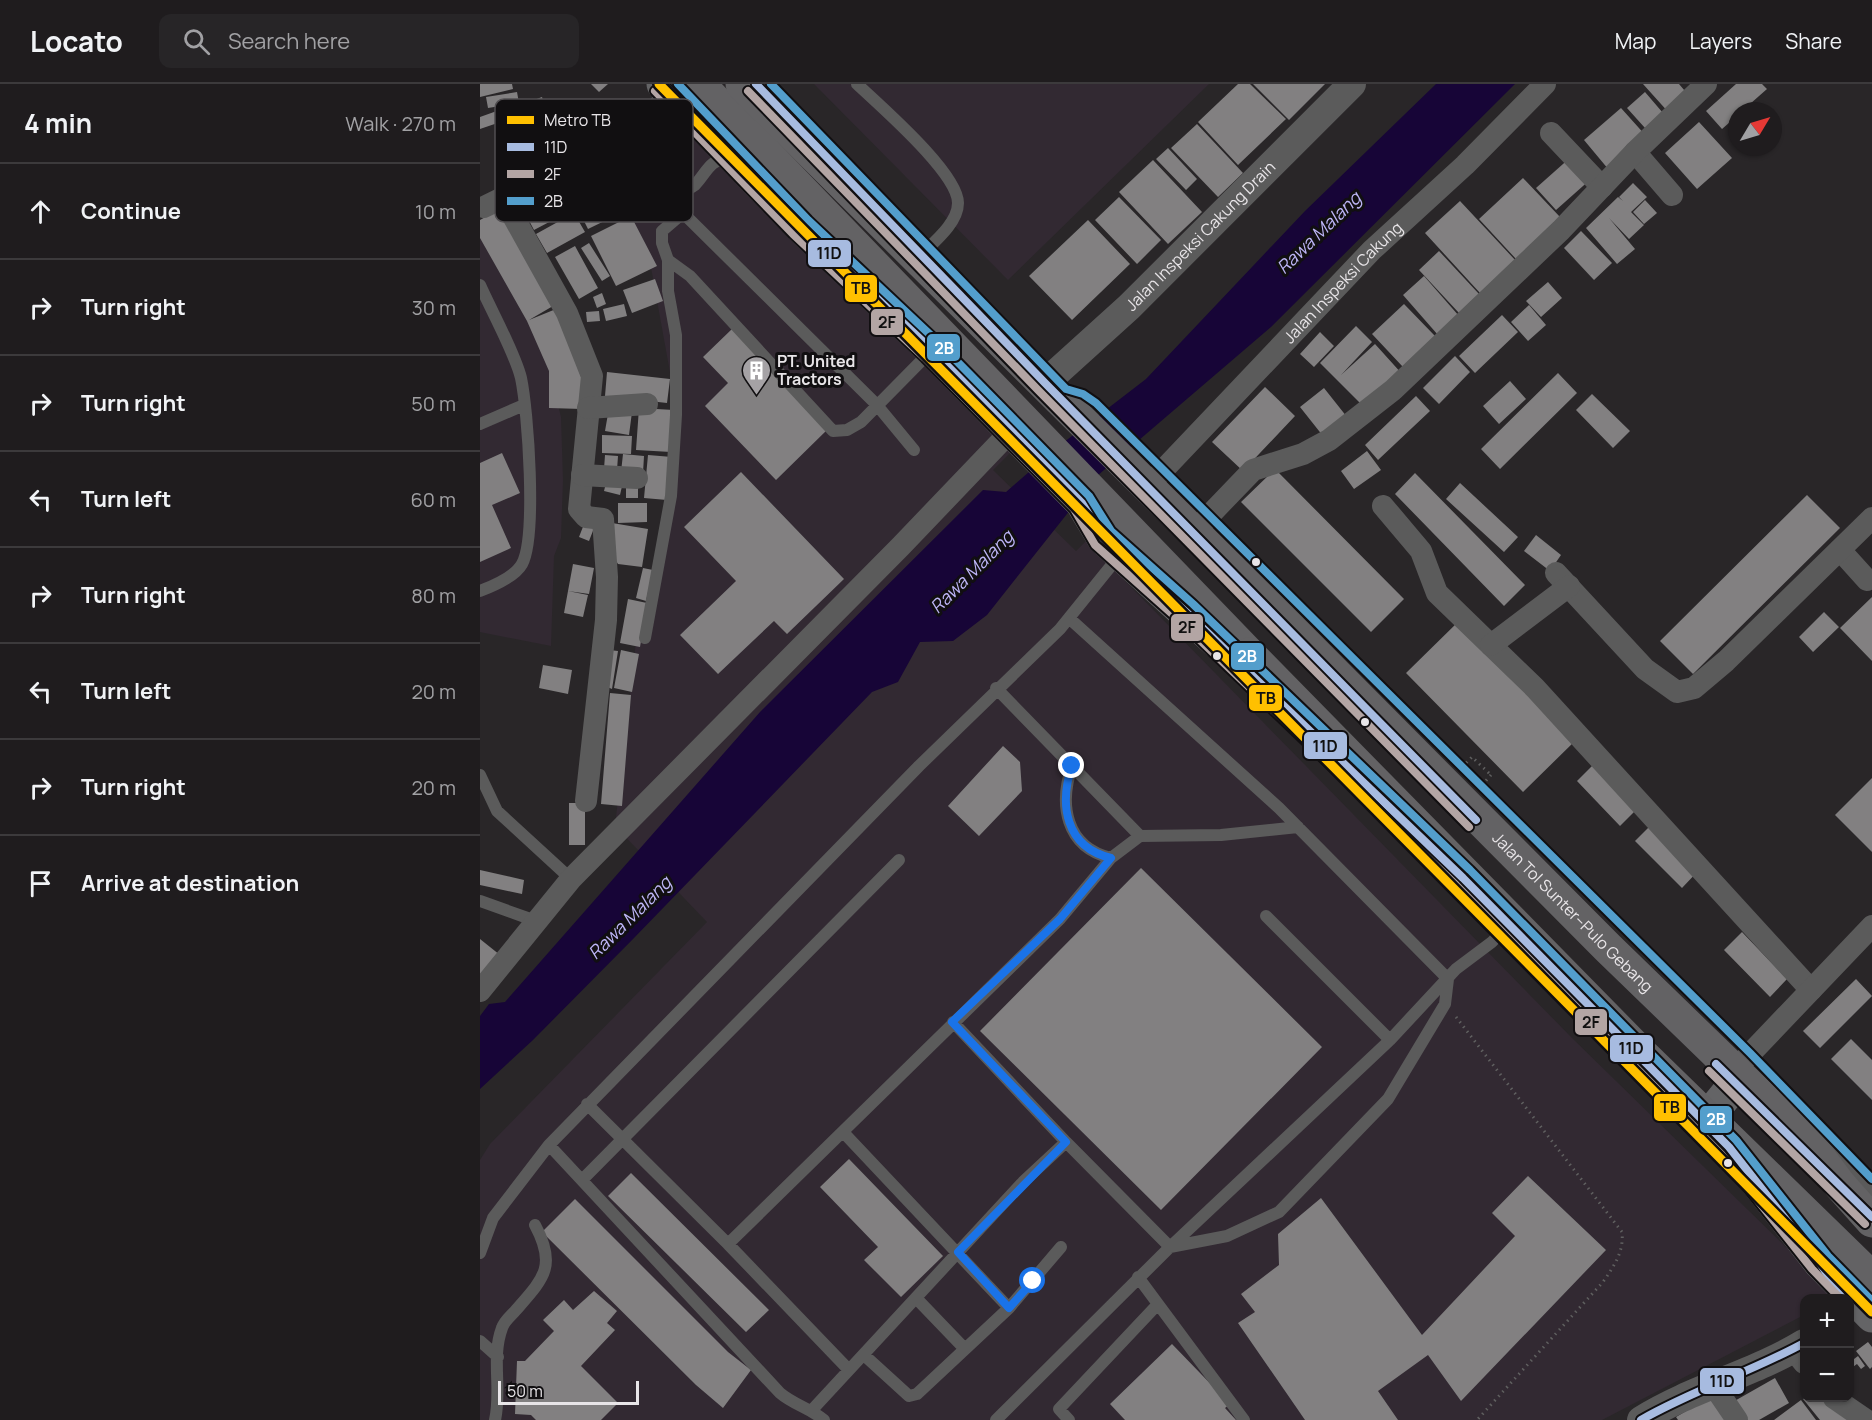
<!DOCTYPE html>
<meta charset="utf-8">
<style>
body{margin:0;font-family:Manrope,sans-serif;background:#272527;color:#f1f3f6}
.controls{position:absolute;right:18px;bottom:18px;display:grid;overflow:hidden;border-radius:12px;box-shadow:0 2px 4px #0004}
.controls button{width:54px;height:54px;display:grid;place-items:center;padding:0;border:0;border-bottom:2px solid #3c3a3c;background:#1f1c1e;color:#f1f3f6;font:30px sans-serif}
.compass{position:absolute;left:1248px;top:18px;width:54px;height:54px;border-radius:50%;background:#1f1c1e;box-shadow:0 2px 4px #0004;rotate:52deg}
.scale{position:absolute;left:18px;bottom:15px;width:141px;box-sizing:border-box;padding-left:6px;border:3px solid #e8e5e8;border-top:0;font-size:16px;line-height:21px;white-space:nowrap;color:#e8e5e8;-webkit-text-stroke:4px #110f11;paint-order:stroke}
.stop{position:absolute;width:18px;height:18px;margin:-14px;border:4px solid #1a73e8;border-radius:50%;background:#fff}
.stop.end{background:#1a73e8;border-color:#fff;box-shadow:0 2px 6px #0008}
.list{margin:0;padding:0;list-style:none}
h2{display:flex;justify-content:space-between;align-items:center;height:78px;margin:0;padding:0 24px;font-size:26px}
h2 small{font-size:20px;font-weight:400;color:#a1a1a4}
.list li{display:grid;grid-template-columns:39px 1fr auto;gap:18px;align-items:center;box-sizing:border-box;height:96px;padding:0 24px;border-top:2px solid #3c3a3c}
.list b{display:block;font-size:22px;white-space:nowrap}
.list em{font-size:20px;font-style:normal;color:#a1a1a4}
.icon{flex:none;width:33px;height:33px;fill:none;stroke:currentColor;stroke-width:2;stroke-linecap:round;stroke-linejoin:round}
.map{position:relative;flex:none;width:1392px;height:1336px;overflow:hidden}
header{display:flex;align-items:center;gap:36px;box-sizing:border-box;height:84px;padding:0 30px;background:#1f1c1e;border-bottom:2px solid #3c3a3c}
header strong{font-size:28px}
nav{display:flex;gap:33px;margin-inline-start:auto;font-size:21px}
.search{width:420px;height:54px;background:#272527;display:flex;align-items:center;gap:15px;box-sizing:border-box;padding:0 21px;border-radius:12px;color:#a1a1a4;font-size:22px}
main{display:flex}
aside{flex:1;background:#1f1c1e}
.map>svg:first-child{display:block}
</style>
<header>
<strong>Locato</strong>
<div class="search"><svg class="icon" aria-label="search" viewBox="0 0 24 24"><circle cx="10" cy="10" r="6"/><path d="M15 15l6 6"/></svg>Search here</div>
<nav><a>Map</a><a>Layers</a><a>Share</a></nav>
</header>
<main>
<aside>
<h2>4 min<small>Walk · 270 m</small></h2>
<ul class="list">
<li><svg class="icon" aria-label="ahead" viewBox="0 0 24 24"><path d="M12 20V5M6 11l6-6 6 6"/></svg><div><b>Continue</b></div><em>10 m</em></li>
<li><svg class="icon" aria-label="right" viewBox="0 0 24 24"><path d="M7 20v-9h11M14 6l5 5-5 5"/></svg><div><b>Turn right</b></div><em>30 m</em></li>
<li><svg class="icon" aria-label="right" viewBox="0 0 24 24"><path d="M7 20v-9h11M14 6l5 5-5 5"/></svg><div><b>Turn right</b></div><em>50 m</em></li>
<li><svg class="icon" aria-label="left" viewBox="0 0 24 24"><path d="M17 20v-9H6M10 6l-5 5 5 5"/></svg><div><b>Turn left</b></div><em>60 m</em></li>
<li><svg class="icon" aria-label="right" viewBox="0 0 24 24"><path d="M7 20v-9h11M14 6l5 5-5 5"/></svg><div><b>Turn right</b></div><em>80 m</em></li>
<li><svg class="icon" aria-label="left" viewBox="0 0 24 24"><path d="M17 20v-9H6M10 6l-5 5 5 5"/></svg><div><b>Turn left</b></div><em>20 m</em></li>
<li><svg class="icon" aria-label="right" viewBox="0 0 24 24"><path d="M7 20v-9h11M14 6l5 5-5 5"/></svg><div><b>Turn right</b></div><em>20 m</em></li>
<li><svg class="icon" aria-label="arrive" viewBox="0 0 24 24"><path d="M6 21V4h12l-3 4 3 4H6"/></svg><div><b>Arrive at destination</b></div></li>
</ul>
</aside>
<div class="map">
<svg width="1392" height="1336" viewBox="0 0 1392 1336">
<rect width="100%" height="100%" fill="#292628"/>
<path fill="#322932" d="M334 0H729L528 196Z
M205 24 535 364 513 386 596 467 606 457 1092 954 1358 1214H1324V1231L1122 1336H0V1076L10 1060 227 838 135 742 157 548 177 489 195 316 170 178 129 107Z
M0 136 66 273 81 333 83 396 81 454 74 472 71 562 0 548Z"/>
<path fill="#170537" d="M956 0H1035L791 243 617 392 507 531 473 557 440 558 418 598 392 608 154 854 53 956 0 1005V932L9 920 25 918 280 628 503 406 526 408 579 362 666 295 825 127Z"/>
<path fill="#828081" d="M0 0H32L33 5 0 13Z
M111 0H128L119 8Z
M758 0H770L806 35 758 81 718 38Z
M773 0H845L809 36Z
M1163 0H1199L1210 13 1190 30Z
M1256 0H1282L1287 5 1262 27H1257V32L1242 45 1226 27Z
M37 8 39 19 8 24 6 13Z
M1165 8 1183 29 1165 44 1147 24Z
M62 13 66 26 39 35 35 23Z
M28 23 32 34 0 45V33Z
M1141 24 1167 53 1129 86 1104 56Z
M1219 38 1252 74 1217 105 1185 69Z
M717 40 763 89 738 113 691 64Z
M688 64 717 95 706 106 676 75Z
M1092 72 1112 94 1076 126 1056 104Z
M673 76 722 128 688 160 639 108Z
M74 93 92 126 54 146 36 112Z
M1043 94 1080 133 1036 175 999 135Z
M1153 99 1167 113 1151 128 1164 141 1149 155 1129 134 1155 165 1137 180 1106 144 1138 113 1143 117 1139 113Z
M138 102 149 125 108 145 97 123Z
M639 113 681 156 657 180 615 136Z
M1165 116 1177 129 1164 140 1153 128Z
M980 117 1036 177 1000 209 945 149Z
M20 125 73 222 49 236 76 225 103 298 102 325 69 324V287L47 237 0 154V136Z
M94 129 105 148 67 169 56 150Z
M151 132 177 182 136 202 111 152Z
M608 136 650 180 592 236 549 192Z
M1101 147 1132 179 1114 196 1084 164Z
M109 159 130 192 122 197 101 164Z
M95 162 118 204 99 215 75 173Z
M959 167 999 210 979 229 939 186Z
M944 192 979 232 958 251 923 211Z
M175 195 183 217 152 229 143 206Z
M1068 198 1082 214 1061 233 1046 217Z
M122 209 126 220 117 224 113 213Z
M144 220 147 232 126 237 123 225Z
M924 220 955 252 923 283 892 250Z
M1049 221 1066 241 1048 257 1031 238Z
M119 227 120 237 107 238 106 228Z
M1022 231 1038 248 995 289 979 272Z
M876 242 892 258 861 291 895 260 923 291 886 325 840 279Z
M252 245 348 345 296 396 225 322 248 299 223 273Z
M840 248 854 262 834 283 820 270Z
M975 272 990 288 959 320 943 304Z
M127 288 190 295 187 319 125 312Z
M1078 289 1097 309 1020 385 1001 365Z
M1030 297 1046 315 1019 340 1003 322Z
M785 303 815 332 763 387 732 358Z
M844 304 867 333 843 352 820 323Z
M1112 310 1150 347 1133 364 1096 326Z
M936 312 950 327 898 376 885 361Z
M129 324 152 328 149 351 125 347Z
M159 324 194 326 191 368 156 366Z
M122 351 152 352 151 370 122 369Z
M887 367 901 386 874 405 861 387Z
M22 369 40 409 12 421 31 464 0 478V379Z
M143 370 164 372 163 389 141 388Z
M125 371 138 372 137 386 124 385Z
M168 371 192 373 187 416 164 414Z
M795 385 924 515 891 548 761 418Z
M261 388 364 495 307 550 294 537 238 590 200 551 256 497 204 443Z
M935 389 1045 501 1024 522 915 410Z
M127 395 143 398 140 411 124 407Z
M146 396 158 397V414H146Z
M980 399 1038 453 1024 468 966 415Z
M1327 411 1360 444 1213 590 1180 557Z
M138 419H167V438L138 439Z
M106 435 116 439 109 457 99 453Z
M126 438 168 445 162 483 138 480 133 472Z
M1056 451 1081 471 1070 487 1044 467Z
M93 480 114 484 109 510 88 507Z
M163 484 173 486 166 517 156 514Z
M88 507 108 511 103 533 84 529Z
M1392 513V577L1360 544Z
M148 515 167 519 160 563 140 559Z
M1344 528 1359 543 1333 568 1319 553Z
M980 536 1097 655 1043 708 926 589Z
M129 566 138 567 132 605 125 602Z
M141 566 159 570 152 608 134 604Z
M63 581 92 586 88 610 59 604Z
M130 609 151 611 142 722 121 720Z
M523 662 540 678 542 707 499 752 468 722Z
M1115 679 1159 723 1140 742 1097 697Z
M1392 694V768L1355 731Z
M89 719H105V761H89Z
M1173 739 1219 786 1202 804 1155 757Z
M661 784 842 963 681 1126 500 947Z
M0 786 44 796 42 810 0 801Z
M1262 848 1307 895 1290 913 1244 866Z
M0 855 20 871 0 897Z
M1376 895 1392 912 1340 964 1323 947Z
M1371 955 1392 976V1016L1351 975Z
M369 1075 463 1172 421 1213 384 1176 398 1163 340 1103Z
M151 1089 289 1226 266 1248 128 1112Z
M1048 1092 1126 1166 981 1317 948 1271 898 1307 918 1336H825L758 1239 775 1228 761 1210 799 1181 798 1150 841 1114 942 1251 1035 1152 1012 1129Z
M95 1115 248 1268 271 1286 243 1324 216 1301 62 1148Z
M114 1207 137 1227 127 1239 135 1246 101 1282 138 1319 121 1336H56L51 1331 35 1330 37 1277H45L74 1247 63 1236 84 1216 93 1226Z
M1388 1258 1392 1263V1283L1390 1285 1376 1267Z
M692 1260 750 1320 745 1324 756 1336H645L630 1320Z
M1378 1272 1385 1282 1381 1285 1377 1280 1370 1285V1278Z
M1295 1294 1309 1319 1279 1336H1261L1251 1319Z
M1235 1310 1250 1336H1198L1196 1333Z
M1325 1314H1348L1378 1336H1340L1323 1315Z
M1321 1316 1336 1336H1294Z"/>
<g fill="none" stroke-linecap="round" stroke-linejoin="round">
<path stroke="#606060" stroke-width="3" stroke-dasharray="1.5 4.5" stroke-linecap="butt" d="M982 683 992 673 1011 691
M976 933 1142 1148C1144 1168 1134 1182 1123 1198L997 1336"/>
<path stroke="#5b5b5b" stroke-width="12" d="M377 0C400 22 478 89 478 119 478 139 454 158 441 171
M249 73C228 77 228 87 215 101 211 104 206 106 202 109L203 129 396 320 434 366
M188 176 210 192 353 347 367 346 381 338 451 267
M0 201C11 226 35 269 41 294 48 327 57 453 42 480 35 493 13 502 0 507
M0 340 44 321
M165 554 191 412 196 331V251L188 207V176L182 159V147L203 129
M592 682C579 720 585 763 631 774
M0 691 17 727 91 795
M660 752 741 751 818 743
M0 817 56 837
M786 832 910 956
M473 938 586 1058
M107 1020 248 1160 369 1286
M363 1048 529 1224
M69 1061 300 1309C314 1321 330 1324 344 1336
M102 1096 419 776
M248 1160 580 835 631 774 660 752 516 604
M0 1169 13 1134 69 1061 439 682 580 545 639 472
M658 1193 764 1336
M436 1214 484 1264
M0 1257 18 1273
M384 1271 429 1312 437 1310 529 1224 581 1163
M332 1326 543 1098 586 1058 690 1163 747 1152 799 1128 908 1015 965 920 968 895 799 724 590 535
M15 1336C22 1306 11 1273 22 1244 24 1237 32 1231 36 1226 64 1194 77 1182 55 1141
M516 1336 690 1163 910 956 976 885 1012 858 1028 841
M589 1336 579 1325 678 1220"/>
<g stroke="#5b5b5b" stroke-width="22">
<path d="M1071 49 1122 103"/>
<path d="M1155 68 1192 111"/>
<path d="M23 114 87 229 112 292 99 425 106 433 123 435 127 493 126 536 106 717"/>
<path d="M4 123 83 84 124 74 169 33 192 8"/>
<path d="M108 324 167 320"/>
<path d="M102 391 157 394"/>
<path id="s1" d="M668 402 892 166 985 81 1065 0"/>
<path d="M903 422 941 467 957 509 1055 604 1331 906"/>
<path d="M722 439 773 386 823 370 849 356 913 306 1081 146 1155 68 1226 0"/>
<path d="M1360 466 1387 496"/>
<path d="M1076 489 1165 585 1197 608 1214 604 1246 577 1392 434"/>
<path d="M1011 561 1089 502"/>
<path d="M0 907 91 795 421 462 530 348"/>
<path d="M1248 993 1392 842"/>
<path d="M1313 1265 1324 1279"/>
<path d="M1234 1302 1257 1336"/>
<path d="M1354 1314 1386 1336"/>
</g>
<g stroke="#5b5b5b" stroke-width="28">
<path id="s2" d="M565 299 649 223 872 0"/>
<path d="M1336 1051 1392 1110"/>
<path d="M1161 1336C1212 1304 1273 1290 1324 1259"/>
</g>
<path stroke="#646466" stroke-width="33" d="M183 0 321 143 452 266 602 419 623 454 736 557
M1224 1038 1255 1000
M1272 1092 1340 1179 1392 1232"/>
<path stroke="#636264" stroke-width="33" d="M219 0 769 570"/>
<path stroke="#606060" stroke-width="3" stroke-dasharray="1.5 4.5" stroke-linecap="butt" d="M1002 701 1011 691"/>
<g stroke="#636264" stroke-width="33">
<path id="s3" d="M262 0 797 531 1128 864 1328 1058 1359 1100 1392 1137"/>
<path d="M769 570 1164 972 1392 1194"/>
</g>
<defs>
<path id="bus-1" d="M183 0 321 143 452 266 602 419 623 454 706 528 983 794 1249 1063 1340 1179 1362 1214
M276 0 565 299 996 736
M1236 980 1392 1133
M1161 1336C1213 1306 1271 1288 1324 1259"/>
<path id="bus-2" d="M175 7 313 150 445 274 594 425 615 461 699 536 976 801 1241 1070 1332 1185 1360 1214
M268 7 558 306 989 743
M1229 987 1385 1140"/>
<path id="bus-3" d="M198 0 328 136 459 259 609 412 631 447 713 520 990 786 1256 1056 1348 1172 1392 1217
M291 0 586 305 603 310 616 319 1270 969 1392 1095"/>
</defs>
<use href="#bus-1" stroke="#110f11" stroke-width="12"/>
<use href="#bus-2" stroke="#110f11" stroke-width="12"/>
<use href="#bus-3" stroke="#110f11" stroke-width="12"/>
<use href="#bus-1" stroke="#a7bbe0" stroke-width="8"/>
<use href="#bus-2" stroke="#b3a5a4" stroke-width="8"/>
<use href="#bus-3" stroke="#539ecc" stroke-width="8"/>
<defs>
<path id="metro-1" d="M179 0 1392 1228"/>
</defs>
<use href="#metro-1" stroke="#110f11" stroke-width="14"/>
<use href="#metro-1" stroke="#ffc000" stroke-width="9"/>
</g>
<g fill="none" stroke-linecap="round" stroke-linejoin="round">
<path stroke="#1a73e8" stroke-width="8" d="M553 1197 529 1224 478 1168 586 1058 472 938 580 835 631 774C585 763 579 720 592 682"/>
</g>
<defs>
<symbol id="building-pin" viewBox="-11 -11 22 30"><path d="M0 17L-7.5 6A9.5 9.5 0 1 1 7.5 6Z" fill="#a5a2a5" stroke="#110f11"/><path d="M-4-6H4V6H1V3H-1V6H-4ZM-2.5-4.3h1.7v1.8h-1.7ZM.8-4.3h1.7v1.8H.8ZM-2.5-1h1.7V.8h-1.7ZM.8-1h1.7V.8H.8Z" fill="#fff"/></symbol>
</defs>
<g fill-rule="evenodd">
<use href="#building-pin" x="260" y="270" width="33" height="45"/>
</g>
<g fill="#e8e5e8" stroke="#110f11" stroke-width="2">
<circle cx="776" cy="478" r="5"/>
<circle cx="737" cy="572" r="5"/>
<circle cx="885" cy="638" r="5"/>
<circle cx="1248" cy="1079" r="5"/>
</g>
<g text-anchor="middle" stroke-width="6" stroke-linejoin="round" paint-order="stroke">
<g font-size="16" fill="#e8e5e8" stroke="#110f11">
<text dy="6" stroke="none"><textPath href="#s2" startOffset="214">Jalan Inspeksi Cakung Drain</textPath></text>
<text dy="6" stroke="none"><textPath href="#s1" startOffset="282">Jalan Inspeksi Cakung</textPath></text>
<text dy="6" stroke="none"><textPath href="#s3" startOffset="1173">Jalan Tol Sunter–Pulo Gebang</textPath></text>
</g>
<g font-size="16" font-weight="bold" fill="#e8e5e8" stroke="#110f11" text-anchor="start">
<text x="297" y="283">PT. United<tspan x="297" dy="18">Tractors</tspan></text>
</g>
<g font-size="18" font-style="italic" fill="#bdb5f6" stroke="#110f11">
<text transform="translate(839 149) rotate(-44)" y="6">Rawa Malang</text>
<text transform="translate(492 488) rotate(-45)" y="6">Rawa Malang</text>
<text transform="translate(150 834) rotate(-45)" y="6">Rawa Malang</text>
</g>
</g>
<rect x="15" y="15" width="198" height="123" rx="9" fill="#110f11" stroke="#524f52" stroke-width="1.5"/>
<rect x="27" y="32" width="27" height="8" fill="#ffc000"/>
<rect x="27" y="59" width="27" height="8" fill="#a7bbe0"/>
<rect x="27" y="86" width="27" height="8" fill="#b3a5a4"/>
<rect x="27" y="113" width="27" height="8" fill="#539ecc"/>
<g font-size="16" fill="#e8e5e8">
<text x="64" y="42">Metro TB</text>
<text x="64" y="69">11D</text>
<text x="64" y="96">2F</text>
<text x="64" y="123">2B</text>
</g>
<g stroke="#110f11" stroke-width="2">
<rect x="327" y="155" width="45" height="29" rx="6" fill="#a7bbe0"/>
<rect x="364" y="190" width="34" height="29" rx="6" fill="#ffc000"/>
<rect x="390" y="224" width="34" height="28" rx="6" fill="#b3a5a4"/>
<rect x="446" y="249" width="35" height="29" rx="6" fill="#539ecc"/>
<rect x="690" y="529" width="34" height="29" rx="6" fill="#b3a5a4"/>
<rect x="750" y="558" width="35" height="29" rx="6" fill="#539ecc"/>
<rect x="768" y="600" width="35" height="28" rx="6" fill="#ffc000"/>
<rect x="823" y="647" width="45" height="29" rx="6" fill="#a7bbe0"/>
<rect x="1094" y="924" width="34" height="28" rx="6" fill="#b3a5a4"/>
<rect x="1129" y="950" width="45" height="29" rx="6" fill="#a7bbe0"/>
<rect x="1173" y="1009" width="34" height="29" rx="6" fill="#ffc000"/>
<rect x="1219" y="1021" width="34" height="29" rx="6" fill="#539ecc"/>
<rect x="1219" y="1283" width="46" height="28" rx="6" fill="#a7bbe0"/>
</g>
<g font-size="16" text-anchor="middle" font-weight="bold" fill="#fff">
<text x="464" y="270">2B</text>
<text x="767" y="578">2B</text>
<text x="1236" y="1041">2B</text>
</g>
<g font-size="16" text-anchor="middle" font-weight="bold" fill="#111">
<text x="349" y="175">11D</text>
<text x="381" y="210">TB</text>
<text x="407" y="244">2F</text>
<text x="707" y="549">2F</text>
<text x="786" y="620">TB</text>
<text x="845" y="668">11D</text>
<text x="1111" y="944">2F</text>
<text x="1151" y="970">11D</text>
<text x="1190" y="1029">TB</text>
<text x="1242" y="1303">11D</text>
</g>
</svg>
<div class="controls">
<button>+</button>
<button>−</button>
</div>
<svg class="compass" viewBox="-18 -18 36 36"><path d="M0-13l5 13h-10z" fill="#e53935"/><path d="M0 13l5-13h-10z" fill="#a1a1a4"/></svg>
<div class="scale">50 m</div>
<div class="stop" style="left:553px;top:1197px"></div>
<div class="stop end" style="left:592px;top:682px"></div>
</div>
</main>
